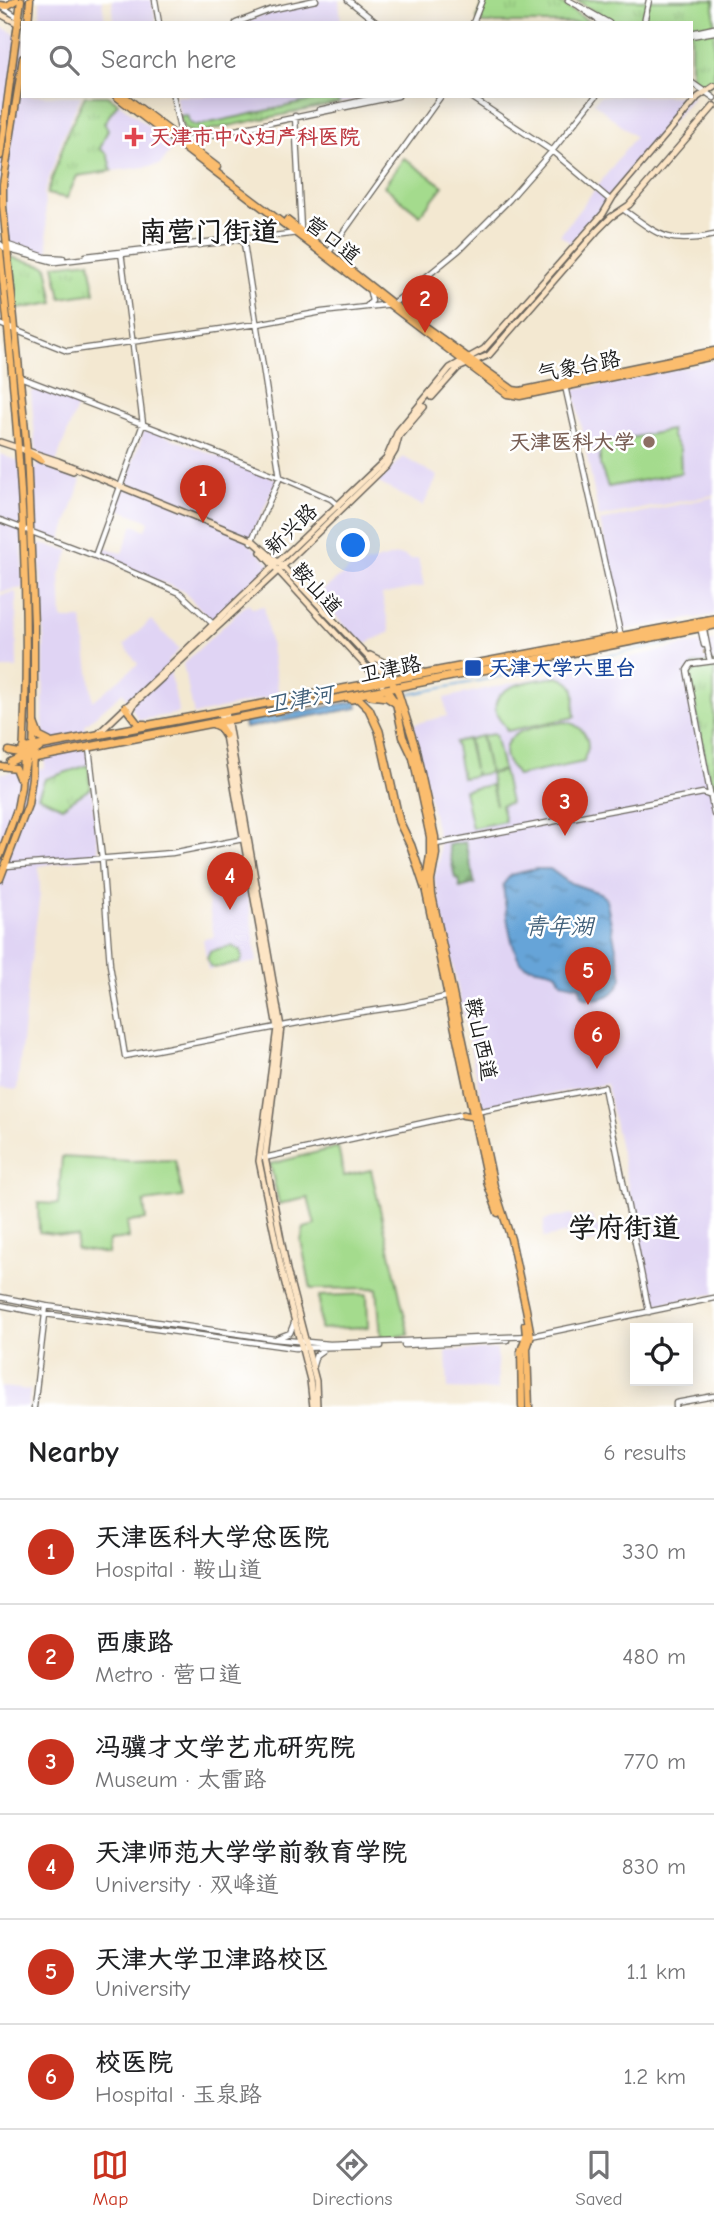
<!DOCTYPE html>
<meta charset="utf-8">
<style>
body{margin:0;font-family:"Comic Neue","LXGW WenKai TC",sans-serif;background:#f6f6f6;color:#202124}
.controls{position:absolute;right:21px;bottom:21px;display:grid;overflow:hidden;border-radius:0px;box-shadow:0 4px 18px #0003}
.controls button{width:63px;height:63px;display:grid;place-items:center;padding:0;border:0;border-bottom:2px solid #e0e0e0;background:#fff;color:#202124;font:35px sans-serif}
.you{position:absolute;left:354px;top:546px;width:24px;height:24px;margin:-18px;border:5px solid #fff;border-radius:50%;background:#1a73e8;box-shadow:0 0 0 10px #1a73e833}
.badge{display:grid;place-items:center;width:46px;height:46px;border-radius:50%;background:#c8321e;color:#fff;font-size:23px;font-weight:700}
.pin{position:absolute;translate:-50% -58px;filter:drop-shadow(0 2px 4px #0008)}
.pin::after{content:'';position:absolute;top:37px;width:24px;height:21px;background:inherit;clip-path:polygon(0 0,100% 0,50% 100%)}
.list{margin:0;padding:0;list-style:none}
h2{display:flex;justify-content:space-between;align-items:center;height:91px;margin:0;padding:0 28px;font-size:30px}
h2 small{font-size:23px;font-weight:400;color:#757577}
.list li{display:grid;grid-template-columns:46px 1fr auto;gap:21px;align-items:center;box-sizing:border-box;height:105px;padding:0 28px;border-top:2px solid #e0e0e0}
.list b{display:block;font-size:26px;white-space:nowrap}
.list p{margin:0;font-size:23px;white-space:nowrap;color:#757577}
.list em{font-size:23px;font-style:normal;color:#757577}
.icon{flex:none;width:38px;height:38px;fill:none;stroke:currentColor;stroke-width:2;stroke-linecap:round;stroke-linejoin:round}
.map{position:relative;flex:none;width:714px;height:1407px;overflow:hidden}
.search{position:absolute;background:#fff;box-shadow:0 4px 18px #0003;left:21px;right:21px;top:21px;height:77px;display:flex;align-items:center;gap:18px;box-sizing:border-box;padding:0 24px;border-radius:0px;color:#757577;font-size:26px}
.sheet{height:721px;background:#fff}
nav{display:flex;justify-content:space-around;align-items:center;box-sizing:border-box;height:98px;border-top:2px solid #e0e0e0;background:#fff;font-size:19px;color:#757577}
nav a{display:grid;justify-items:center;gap:4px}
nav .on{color:#c8321e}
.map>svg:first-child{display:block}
</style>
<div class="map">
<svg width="714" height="1407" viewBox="0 0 714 1407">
<defs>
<pattern id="forest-firs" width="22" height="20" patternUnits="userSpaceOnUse" patternTransform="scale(1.75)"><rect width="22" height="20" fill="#83bb78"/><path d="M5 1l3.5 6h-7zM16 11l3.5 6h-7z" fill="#6a9762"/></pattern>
<pattern id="park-tufts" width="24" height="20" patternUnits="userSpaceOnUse" patternTransform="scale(1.75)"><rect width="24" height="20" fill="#a4db8d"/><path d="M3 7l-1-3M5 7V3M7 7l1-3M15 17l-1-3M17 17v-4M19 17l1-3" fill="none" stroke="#8dbb79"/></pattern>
<pattern id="water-ripples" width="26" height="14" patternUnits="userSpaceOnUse" patternTransform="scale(1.75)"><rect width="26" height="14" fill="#66a4d8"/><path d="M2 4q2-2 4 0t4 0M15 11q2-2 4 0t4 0" fill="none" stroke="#5385ae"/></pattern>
</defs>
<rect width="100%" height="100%" fill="#fff"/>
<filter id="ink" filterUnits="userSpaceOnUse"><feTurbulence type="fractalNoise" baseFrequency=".0143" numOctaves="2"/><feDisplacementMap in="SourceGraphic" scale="14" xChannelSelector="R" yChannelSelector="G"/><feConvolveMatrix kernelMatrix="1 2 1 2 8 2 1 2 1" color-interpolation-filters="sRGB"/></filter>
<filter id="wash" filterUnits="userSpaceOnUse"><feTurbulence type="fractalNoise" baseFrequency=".00686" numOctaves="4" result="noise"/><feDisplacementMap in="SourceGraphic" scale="28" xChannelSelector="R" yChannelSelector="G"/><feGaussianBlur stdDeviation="1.57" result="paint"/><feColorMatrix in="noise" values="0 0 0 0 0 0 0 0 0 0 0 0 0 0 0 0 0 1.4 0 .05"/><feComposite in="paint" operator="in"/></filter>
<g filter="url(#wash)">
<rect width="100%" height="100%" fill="#f3e8d1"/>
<path fill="#e0d4f4" d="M40 0H102L105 23H40Z
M112 0H152L156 23H114Z
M322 0H339L341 23H240L271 12Z
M0 26 23 38V96H81L63 137 44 194 49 256 8 246 4 192 0 183Z
M691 90 692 98 587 225 571 243 560 235 635 137 594 103 600 96H691Z
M175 96H374L195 133 184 129Z
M119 103 174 146 160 165 112 171 108 153 100 149 108 129 105 123Z
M714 361V495L599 517 574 390Z
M38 388 79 402 53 470 81 480 61 542 22 527 23 588 0 592V454L38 469 31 393Z
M145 428 277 479 249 543 272 566 212 621 183 591 98 556 102 546 122 553 133 525 146 530 149 521 116 508Z
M403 457 438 476 423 506 377 482Z
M714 497V615L623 630 600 521Z
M39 544 70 550 60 575 62 619H82L93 701 138 664 124 645 151 620 179 649 168 662 179 713 139 720 123 692 85 725 99 856 39 866 40 894 29 975 17 1090 0 1088V773L45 768 43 716 44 636Z
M396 555H403L411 560 418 558 424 586 382 595 390 632 362 645 317 595 351 568Z
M16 592 17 668H0V595Z
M248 603 252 608 264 606 279 695 194 715 183 664Z
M714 641V1294L654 1305 606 1084 483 1107 434 877 439 860V842L413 724 447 716 444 698 681 646Z
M246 880 257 962 208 970 203 939 214 937 206 889Z
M571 1214 574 1218 591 1216 603 1237 601 1241 576 1245 572 1234 569 1233 543 1238 544 1220Z
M497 1349 498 1390 448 1389 446 1351Z
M0 1387 30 1390 28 1407H0Z"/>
<path fill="#a4db8d" stroke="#607c54" stroke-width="2" d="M404 158 443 186 420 215 384 186Z
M671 430 672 437 680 449 681 473 608 487 600 465V444Z
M557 677C584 684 571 700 575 717L507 731C505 723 498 721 496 712 490 683 538 680 557 677Z
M566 722C579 724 591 736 587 751 585 755 584 758 584 762L517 776C514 768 508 767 506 758 498 728 546 725 566 722Z
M495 734 503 770 490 773 489 768V773L476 775 475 771V776L462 778 455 742 467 739 474 769 469 739 481 736 488 767 482 736Z
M503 771 510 803 501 805 505 821 472 828 464 790 491 785 496 805 490 774Z
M232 946 241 951 242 959 239 963 214 968 210 966 207 958 210 951Z
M338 1147 344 1176 371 1170 409 1335 381 1338 377 1288 311 1289 301 1241 304 1228 315 1225 308 1198 279 1204 270 1164Z
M62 1157 130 1161 175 1160 183 1197 144 1202 146 1220 127 1222 129 1238 109 1240 108 1254 76 1249 77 1237 39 1232 38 1203 58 1204Z
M367 1294 368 1327 320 1329 319 1296Z"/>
<path fill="url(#forest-firs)" stroke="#506c4a" stroke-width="2" d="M465 842 475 884 460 888 458 879 455 878 448 845Z"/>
<path fill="url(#park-tufts)" stroke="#607c54" stroke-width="2" d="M484 0H556L591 23H483L477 19Z
M576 0H714V81L706 89 691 79V23H613Z
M85 96H108L118 103 104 123 108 129 100 149 107 154 112 171 77 176 67 198 47 194 68 131Z
M333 96H337L339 103 195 133 184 129 179 116 187 115 189 123 196 126Z
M10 257 47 266 54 303 17 309Z
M90 261 95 293 61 298 54 265Z
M714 662V790H711L689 672 693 665Z
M88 765 91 788 62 807 38 796 45 779Z"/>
<path fill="url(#water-ripples)" stroke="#41607a" stroke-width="2" d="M357 701 358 708 245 728 244 722Z
M536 869H550L568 882 600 893 606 899 622 978C616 996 604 1000 586 998L582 995 580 986 561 982 557 973C547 968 535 969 525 965 510 958 505 901 503 885L510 875Z"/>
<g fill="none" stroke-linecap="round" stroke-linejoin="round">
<path stroke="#66a4d8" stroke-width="2" d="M406 695 687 640"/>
</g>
</g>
<g filter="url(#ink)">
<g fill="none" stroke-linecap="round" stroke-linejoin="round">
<path stroke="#c8bfad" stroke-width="4.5" stroke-dasharray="4.5 2" stroke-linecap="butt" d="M705 650V654"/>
<defs>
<path id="tertiary" d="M155 0 159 23
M348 0 377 23
M568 0 609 23
M577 5 602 23
M1 6 19 18
M236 23 270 10 316 0
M473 23 482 0
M644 23 649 0
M691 33 714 28
M691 36 714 32
M691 82 714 98
M173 96 182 139
M469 96 552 151 610 200
M319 110 383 96
M295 116 301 230
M183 141 398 96
M624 210C660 236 668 245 714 235
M243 237 280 477 251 542
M0 244 6 249 55 262 298 233
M8 245 45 257 63 258
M327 255 441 96
M86 256 268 235
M367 306 372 301 370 292
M0 324 67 351 257 324 322 312 393 304 459 250 509 200 552 151 596 96
M20 377 280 477 331 499 338 505
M565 386 621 637
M0 520 95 556 180 593 213 624
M95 556 143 424 121 252
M703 625 708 650
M700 626 704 645
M708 653 710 661
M714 661 691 664 687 670 714 814
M89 748 102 858 110 965 125 1056 340 1015 405 1006 450 996
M436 844 703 793 714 797
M6 866 172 853 243 839
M476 1112 604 1087 649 1312
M264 1158 464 1114
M0 1297 46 1306 274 1339 330 1344 531 1336 714 1298
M0 1305 45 1314 295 1348 381 1346
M277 1338 290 1333 294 1323
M404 1345 507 1340
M313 1365 316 1355 323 1350
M34 1407 46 1306
M676 1407V1403L714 1396"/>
<path id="secondary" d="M0 14 19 24
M432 397 458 368 489 355 597 231 611 217 629 205 714 106
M0 442 58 461 252 540 282 566 390 680
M39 459 73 471
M261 552 382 684
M370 655 397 669 423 672
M130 712 135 703 279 570 386 466 395 451 399 436 424 407
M226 712 281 1027 265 1157 287 1270 316 1381 317 1407
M221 713 277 1028 259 1161 282 1272 310 1380 313 1407
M99 733 386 459 398 431 450 368 484 349 603 214 613 197 698 97 714 86"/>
<path id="primary" d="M0 5 7 6 16 0
M28 23 30 0
M116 96 507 394 520 396 714 356
M124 96 217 167
M0 156 21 0
M287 220 393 304 513 390 520 391 714 351
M0 251C19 428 34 609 21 787L17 809 0 856
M26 451 41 460
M393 684 398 692 415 746 435 837 436 854 431 881 432 895 494 1186 511 1239 526 1309 531 1336 527 1348 529 1407
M386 689 396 703 403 737 413 758 430 837V855L425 888 488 1185 498 1213
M125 707 138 724H145
M9 751 24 754
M10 762 25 755
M0 766 15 768 19 778
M0 879 28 805 32 777 34 724V624L27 451 3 206V184L23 58
M463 1115 476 1117
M522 1407 521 1351 526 1336 525 1325"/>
<path id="trunk" d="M370 695 387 697 396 703
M351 699 358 698 369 709 379 731 399 821 411 846 425 888
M212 723 220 727 225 735
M34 724 39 737 49 742
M23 749 714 619
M33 758 714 625
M22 776 27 756 39 748"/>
</defs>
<use href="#tertiary" stroke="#67635b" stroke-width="7"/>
<use href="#secondary" stroke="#67635b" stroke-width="8"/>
<use href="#primary" stroke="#67635b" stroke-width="9"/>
<use href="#trunk" stroke="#67635b" stroke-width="10"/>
<use href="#tertiary" stroke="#fff" stroke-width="4.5"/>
<use href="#secondary" stroke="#fde5c5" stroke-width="5"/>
<use href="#primary" stroke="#fbbd6e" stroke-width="6"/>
<use href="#trunk" stroke="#fbbd6e" stroke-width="7"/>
</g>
</g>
<path fill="#e0444e" stroke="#fff" stroke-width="2.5" d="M130.5 126.5h7v7h7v7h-7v7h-7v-7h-7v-7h7z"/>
<circle fill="#8d6e63" stroke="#fff" stroke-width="2.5" cx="649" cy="442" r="7"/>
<rect fill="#1a4fb4" stroke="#fff" stroke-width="2.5" x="464" y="659" width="18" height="18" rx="3.5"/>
<g text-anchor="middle" stroke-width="5" stroke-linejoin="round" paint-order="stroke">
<g font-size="21" font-weight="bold" fill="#be3a42" stroke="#fff" text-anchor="start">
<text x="150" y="144">天津市中心妇产科医院</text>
</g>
<g font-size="21" fill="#1c1c1c" stroke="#fff">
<text transform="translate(333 240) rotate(38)" y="7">营口道</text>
<text transform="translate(579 366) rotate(-11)" y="7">气象台路</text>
<text transform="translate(291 529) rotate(-44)" y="7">新兴路</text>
<text transform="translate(317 589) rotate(47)" y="7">鞍山道</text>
<text transform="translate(390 669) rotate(-11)" y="7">卫津路</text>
<text transform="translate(481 1039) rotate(78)" y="7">鞍山西道</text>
</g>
<g font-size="21" font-weight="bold" fill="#785e54" stroke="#fff" text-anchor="end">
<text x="635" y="449">天津医科大学</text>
</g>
<g font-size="21" font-weight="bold" fill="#164399" stroke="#fff" text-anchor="start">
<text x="489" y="675">天津大学六里台</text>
</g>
<g font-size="23" font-style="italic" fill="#41607a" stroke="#fff">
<text transform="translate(299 699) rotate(-10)" y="8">卫津河</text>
<text x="559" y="934">青年湖</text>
</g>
<g font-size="28" font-weight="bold" fill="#1c1c1c" stroke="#fff">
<text x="209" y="241">南营门街道</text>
<text x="624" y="1237">学府街道</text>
</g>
</g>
</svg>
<div class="controls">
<button><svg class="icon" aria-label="locate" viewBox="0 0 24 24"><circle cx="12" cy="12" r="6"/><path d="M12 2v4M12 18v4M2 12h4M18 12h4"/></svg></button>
</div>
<div class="you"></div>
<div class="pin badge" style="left:203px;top:523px">1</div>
<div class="pin badge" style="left:425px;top:333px">2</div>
<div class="pin badge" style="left:565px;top:836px">3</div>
<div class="pin badge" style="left:230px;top:910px">4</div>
<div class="pin badge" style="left:588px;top:1005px">5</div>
<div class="pin badge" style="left:597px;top:1069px">6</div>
<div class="search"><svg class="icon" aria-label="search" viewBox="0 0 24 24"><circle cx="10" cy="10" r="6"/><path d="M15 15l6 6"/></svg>Search here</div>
</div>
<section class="sheet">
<h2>Nearby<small>6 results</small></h2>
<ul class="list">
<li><span class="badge">1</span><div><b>天津医科大学总医院</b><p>Hospital · 鞍山道</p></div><em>330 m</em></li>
<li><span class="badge">2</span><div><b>西康路</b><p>Metro · 营口道</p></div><em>480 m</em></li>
<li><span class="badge">3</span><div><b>冯骥才文学艺术研究院</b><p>Museum · 太雷路</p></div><em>770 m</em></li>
<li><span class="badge">4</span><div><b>天津师范大学学前教育学院</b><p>University · 双峰道</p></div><em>830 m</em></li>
<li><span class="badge">5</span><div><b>天津大学卫津路校区</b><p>University</p></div><em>1.1 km</em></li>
<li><span class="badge">6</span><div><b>校医院</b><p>Hospital · 玉泉路</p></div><em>1.2 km</em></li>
</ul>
</section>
<nav>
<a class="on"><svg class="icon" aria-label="map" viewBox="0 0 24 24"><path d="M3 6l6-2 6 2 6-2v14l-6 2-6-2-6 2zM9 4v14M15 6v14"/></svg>Map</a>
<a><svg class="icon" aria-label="directions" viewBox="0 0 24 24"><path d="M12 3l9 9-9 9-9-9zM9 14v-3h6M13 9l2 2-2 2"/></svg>Directions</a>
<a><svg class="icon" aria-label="saved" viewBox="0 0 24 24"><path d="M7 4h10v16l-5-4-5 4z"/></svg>Saved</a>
</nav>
